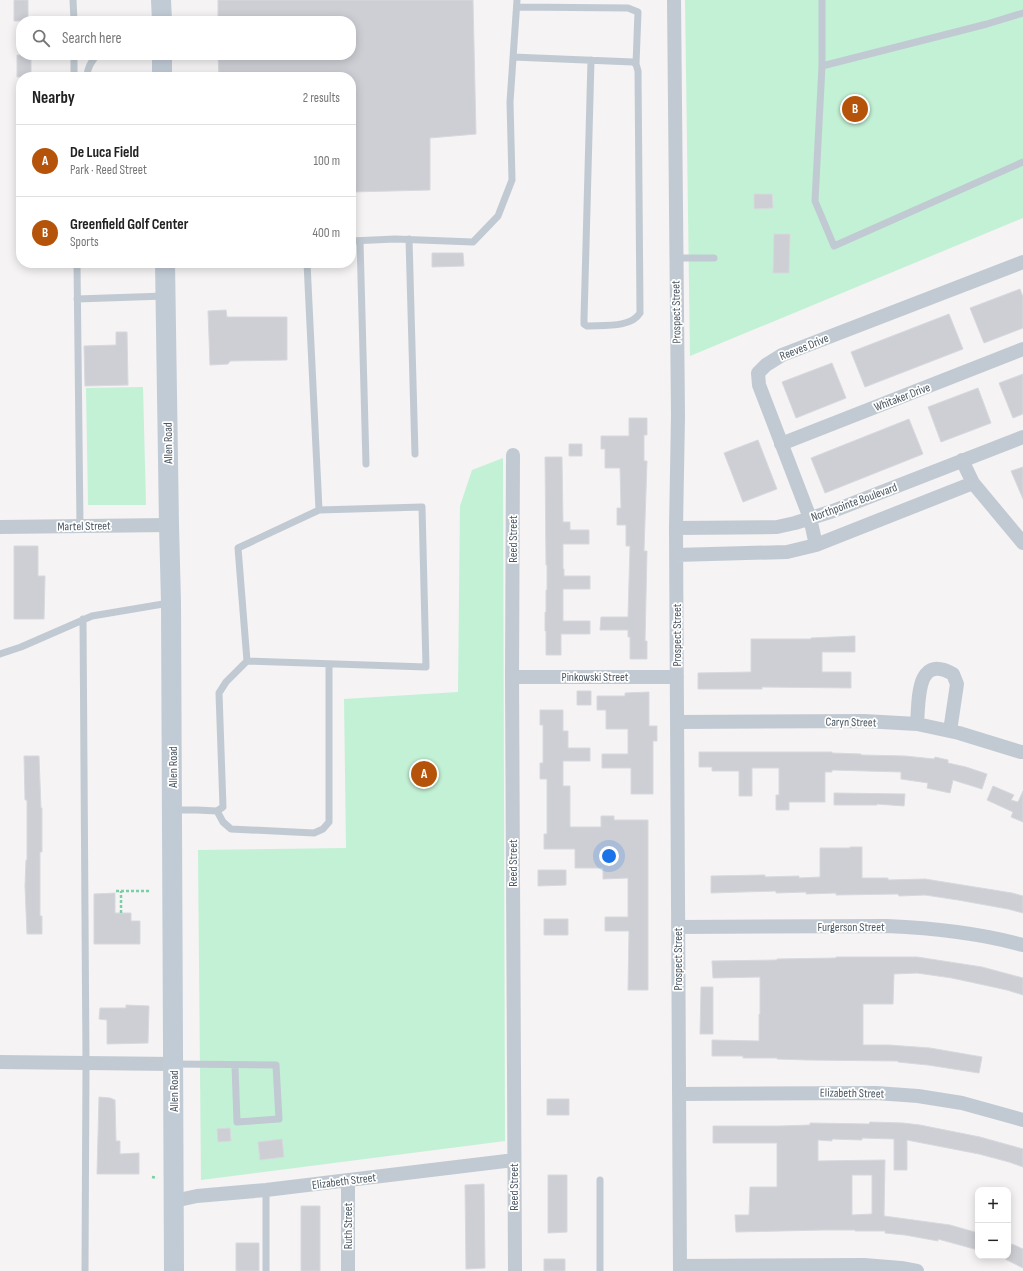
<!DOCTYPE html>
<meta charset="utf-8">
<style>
body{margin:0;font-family:"Sofia Sans Condensed",sans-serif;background:#f2f2f2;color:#222}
.controls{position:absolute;right:12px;bottom:12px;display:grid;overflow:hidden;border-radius:8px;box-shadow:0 2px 10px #0003}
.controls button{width:36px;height:36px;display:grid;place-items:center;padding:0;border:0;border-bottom:1px solid #e0e0e0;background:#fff;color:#222;font:20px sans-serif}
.you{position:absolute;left:609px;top:856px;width:14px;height:14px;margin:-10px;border:3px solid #fff;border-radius:50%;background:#1a73e8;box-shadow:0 0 0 6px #1a73e833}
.badge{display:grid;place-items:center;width:26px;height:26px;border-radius:50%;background:#b45309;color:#fff;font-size:13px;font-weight:700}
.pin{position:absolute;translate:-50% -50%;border:2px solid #fff;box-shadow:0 1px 4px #0006}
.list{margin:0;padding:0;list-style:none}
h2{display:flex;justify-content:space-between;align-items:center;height:52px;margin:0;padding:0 16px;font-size:17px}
h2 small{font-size:13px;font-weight:400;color:#767676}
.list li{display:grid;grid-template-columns:26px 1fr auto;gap:12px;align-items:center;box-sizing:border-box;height:72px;padding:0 16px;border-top:1px solid #e0e0e0}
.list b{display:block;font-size:15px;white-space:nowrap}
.list p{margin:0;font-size:13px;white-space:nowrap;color:#767676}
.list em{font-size:13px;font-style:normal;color:#767676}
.icon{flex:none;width:22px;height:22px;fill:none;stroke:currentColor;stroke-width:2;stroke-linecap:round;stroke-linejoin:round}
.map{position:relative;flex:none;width:1023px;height:1271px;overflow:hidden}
.search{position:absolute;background:#fff;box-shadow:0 2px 10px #0003;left:16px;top:16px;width:340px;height:44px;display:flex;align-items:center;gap:10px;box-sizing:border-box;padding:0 14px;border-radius:16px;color:#767676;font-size:15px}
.panel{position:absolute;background:#fff;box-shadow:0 2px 10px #0003;left:16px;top:72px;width:340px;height:196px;border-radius:16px}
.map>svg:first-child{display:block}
</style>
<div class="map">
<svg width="1023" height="1271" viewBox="0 0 1023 1271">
<rect width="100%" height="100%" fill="#f5f3f3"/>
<path fill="#c3f1d5" d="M685 0H1023V218L690 356Z
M143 387 146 505H88L86 388Z
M503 458 505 1141 201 1180 198 850 346 848 344 699 458 692 460 506 472 470Z"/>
<path fill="#cdcfd5" stroke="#d7d9de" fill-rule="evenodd" d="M14 0H28V21H14Z
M218 0H473L476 134 430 138V190L351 192V77H219L218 55H351V21H218Z
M17 55H31V77H17Z
M754 194H772L773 208 754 209Z
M774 234H790L789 273H773Z
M432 253H463L464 266 432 267Z
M1020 289 1023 297V328L984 343 970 308Z
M226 310 227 317H287V360L230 361 228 364 210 365 208 311Z
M949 314 963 349 865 387 851 352Z
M116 332H127L128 385 85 386 84 346 116 345Z
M832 363 846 398 796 418 782 382Z
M1023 374V414L1013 418 999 383Z
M978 388 991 423 941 442 928 407Z
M629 418H647V435H644V461H647L644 551H647L645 641H647V659H630V637H628V630H600L601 617H628L630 546H626V525H617V508H621L620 468H605V449H601V436H629Z
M909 419 923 454 825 493 811 458Z
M758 440 777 489 743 502 724 453Z
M569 444H582V456H569Z
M545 457H562L563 522H570V530H589V544H563V569H564V576H590V589H563V621H590V634H561V655H546V631H545V612H546V590H547V565H546Z
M1023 467V499L1011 471Z
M14 546H38V576H45L44 619H14Z
M855 636V652H822V672H851V688L762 687V689H698V673L751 672V639H811V638Z
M577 691H591V705H577Z
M649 692V726H657V741H653V794H631V768H602V754H628V729H606V710H597V696H625V693Z
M540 710H563V731H568V748H590V761H563V786H570V827H601V816H614V820H648V990H628L629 931H605V917H628V878L603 879V868H575V849H544V834H547V779H540V763H543V725H540Z
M699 752H832V753L861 754V755L905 756 934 759 935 757 948 760V763L966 767 987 774 982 789 953 780 950 793 927 788 928 783 901 779V772L832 770V772H825V802H789V810H776V795H779V768H752V796H739V771H712V767H699Z
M24 756H39L41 808H42V852H40V916H42V934H27L25 886 26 860H27V800H25Z
M993 786 1014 795 1011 800 1018 802 1023 791V822L1011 817 1013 812 987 800Z
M834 793 905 794 904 806 877 804V805H834Z
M850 847H862V878H888V880L925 879 1012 893 1023 896V913L1008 909 958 900 925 895 899 896 898 894 836 895V893L806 894V892L776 893V891L711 893V876L765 875V877L799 876V878L820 877V848H850Z
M538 870H566V885L538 886Z
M115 893V913H131V921H140V944H94V894Z
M544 919H568V935H544Z
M836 957H917L982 967 1023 978V995L1007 990 952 978 917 973 894 974 893 1004H863V1045H889L930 1048 982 1057 979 1073 928 1065 898 1062V1061L807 1060 777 1059V1058H743V1056H712V1040L759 1041V1014L760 1015V977L713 978 712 961 777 960V959L836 958Z
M701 987H713V1034H700Z
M126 1005 149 1006 148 1043 107 1044V1020L99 1019 100 1008H126Z
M99 1097 110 1098 115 1100 116 1141H120V1154L139 1153V1174H97Z
M547 1099H569V1115H547Z
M870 1122 903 1123 920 1125 980 1137 1023 1149V1167L1009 1162 979 1154 907 1140V1170H894V1139L862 1138V1140L832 1139V1141L818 1140V1161L885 1160 884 1216 950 1225 978 1233V1250L938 1239V1241L905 1235 885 1233V1231H855V1230H824L736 1232 735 1215H749L750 1187H777V1143H713V1126H780L810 1125V1123L869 1124ZM852 1175H872V1214L852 1215Z
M230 1128 231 1141 218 1142 217 1129Z
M282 1139 284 1157 260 1160 258 1142Z
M548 1175H567V1232L548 1233Z
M484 1184 485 1268 466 1269 465 1185Z
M301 1206H320V1271H301Z
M236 1243H259V1271H236Z
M1012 1244 1023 1249V1268L1005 1259 1006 1256H1008V1252Z
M544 1259H565V1271H544Z"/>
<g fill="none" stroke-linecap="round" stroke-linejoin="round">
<path stroke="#7ad0a6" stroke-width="2.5" stroke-dasharray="3 2" stroke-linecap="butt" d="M116 891H150
M121 913V891
M152 1177 157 1178"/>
<path stroke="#c1cad2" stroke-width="7" d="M73 0 74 21
M822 0V66L815 201 834 246 1023 162
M517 7 628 8 638 12 636 64
M74 55V77
M513 57 633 62 636 64 638 71 640 313C631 328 603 325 587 326L584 324V319L591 60
M822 66 987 24 1023 13
M87 77C87 68 91 62 97 55
M409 239 415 454
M351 241 395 239 473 242 498 216 512 180 510 102 517 0
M360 241 366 464
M676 258H714
M77 263 80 526
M307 263 319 510 238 548 247 661 426 667 422 507 319 510
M77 299 165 296
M83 619 86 1063 85 1271
M0 654 21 647 92 616 169 603
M173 810H197L217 811 223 807 219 693 226 682 247 661
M217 811 223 822 231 829 314 833 323 829 329 822V664
M174 1064 276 1065 279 1119 237 1122 235 1066
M600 1180V1271
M266 1190V1271"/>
<path stroke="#c1cad2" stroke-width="14" d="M674 0 678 416 676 528 680 1271
M781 444 1023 349
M513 455 512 677 515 1271
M962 460 973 483 1023 543
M0 527 169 525
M676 528 777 527 795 523 833 511 1023 437
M816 545 810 518 759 385 758 373 766 365 782 355 1023 262
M676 555 787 552 816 545 973 483
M512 677H677
M677 722 864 721 917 724 959 733 1021 752H1023
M917 724C919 700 916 653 953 674L957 684 950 731
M678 927 887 926C933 928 979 933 1023 945
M0 1062 173 1064
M679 1094 876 1093 918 1096 962 1103 1023 1120
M348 1180V1271
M174 1201 197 1196 266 1190 514 1160
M680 1266 864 1265 901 1268 917 1271"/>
<path stroke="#c1cbd6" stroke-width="20" d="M161 0 162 21
M162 55V77
M165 263 169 525 171 602 174 1271"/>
</g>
<g text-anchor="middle" stroke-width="3.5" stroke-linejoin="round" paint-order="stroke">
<g font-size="12" fill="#4a5661" stroke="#fff">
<text transform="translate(676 312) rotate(-91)" y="4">Prospect Street</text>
<text transform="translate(804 347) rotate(-22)" y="4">Reeves Drive</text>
<text transform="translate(902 397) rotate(-21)" y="4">Whitaker Drive</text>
<text transform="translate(168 443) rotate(-91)" y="4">Allen Road</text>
<text transform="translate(854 502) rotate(-20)" y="4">Northpointe Boulevard</text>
<text transform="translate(84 526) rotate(-1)" y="4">Martel Street</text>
<text transform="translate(513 539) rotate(-90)" y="4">Reed Street</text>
<text transform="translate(677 635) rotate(-90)" y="4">Prospect Street</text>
<text x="595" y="681">Pinkowski Street</text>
<text transform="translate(851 722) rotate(1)" y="4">Caryn Street</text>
<text transform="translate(173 767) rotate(-90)" y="4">Allen Road</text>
<text transform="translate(513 863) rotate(-90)" y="4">Reed Street</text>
<text x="851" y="931">Furgerson Street</text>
<text transform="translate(678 959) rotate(-90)" y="4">Prospect Street</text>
<text transform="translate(174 1091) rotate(-90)" y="4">Allen Road</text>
<text transform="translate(852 1093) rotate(1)" y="4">Elizabeth Street</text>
<text transform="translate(344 1181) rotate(-7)" y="4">Elizabeth Street</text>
<text transform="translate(514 1187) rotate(-90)" y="4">Reed Street</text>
<text transform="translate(348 1226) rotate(-90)" y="4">Ruth Street</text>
</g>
</g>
</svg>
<div class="controls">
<button>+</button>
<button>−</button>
</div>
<div class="you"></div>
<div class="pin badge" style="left:424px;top:774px">A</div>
<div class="pin badge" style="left:855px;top:109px">B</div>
<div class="search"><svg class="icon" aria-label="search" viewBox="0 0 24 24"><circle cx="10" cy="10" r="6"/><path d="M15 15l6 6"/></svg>Search here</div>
<section class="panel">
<h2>Nearby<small>2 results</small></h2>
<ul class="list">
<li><span class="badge">A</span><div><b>De Luca Field</b><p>Park · Reed Street</p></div><em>100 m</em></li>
<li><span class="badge">B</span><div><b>Greenfield Golf Center</b><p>Sports</p></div><em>400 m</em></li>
</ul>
</section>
</div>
